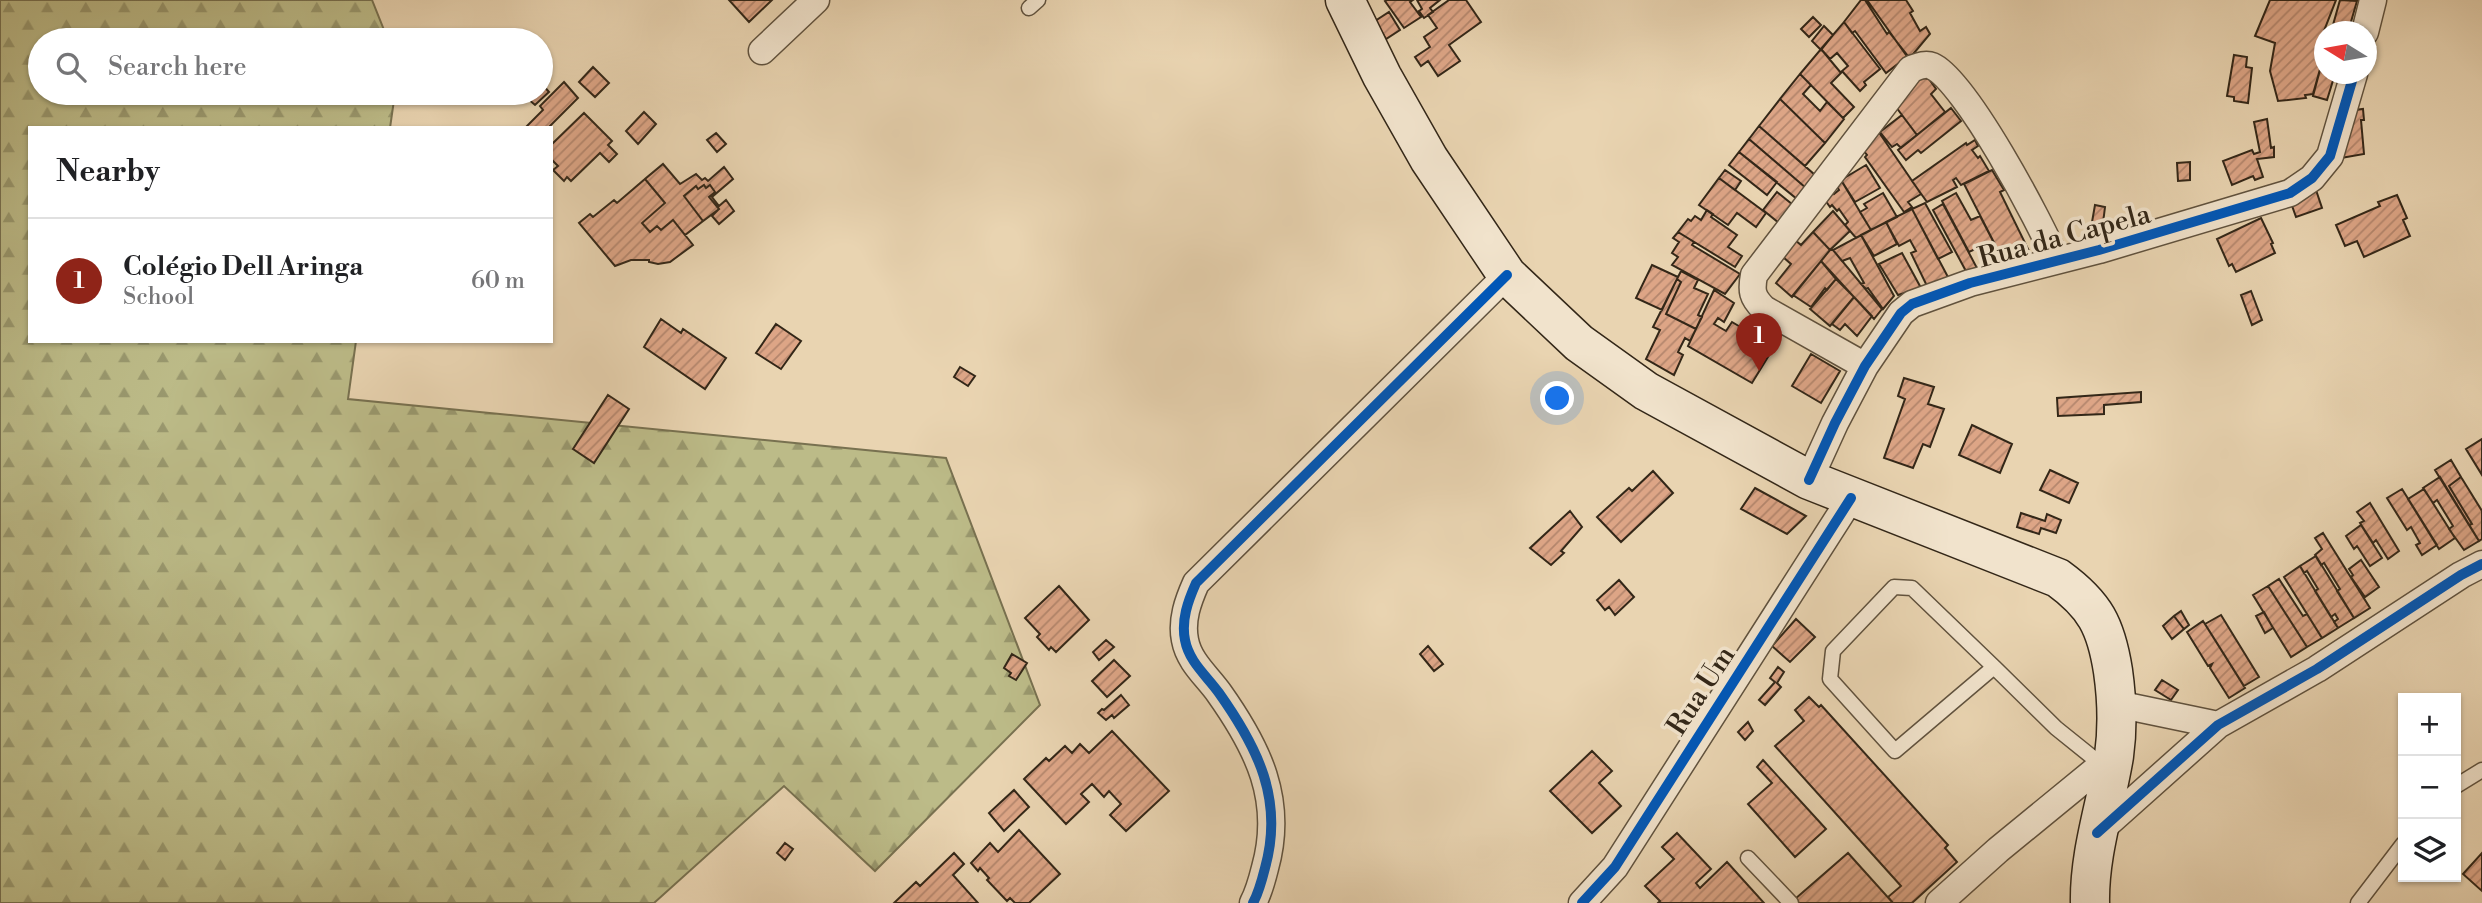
<!DOCTYPE html>
<meta charset="utf-8">
<style>
body{margin:0;font-family:"Libre Bodoni",serif;background:#f6f6f6;color:#202124}
.controls{position:absolute;right:21px;bottom:21px;display:grid;overflow:hidden;border-radius:0px;box-shadow:0 2px 5px #0004}
.controls button{width:63px;height:63px;display:grid;place-items:center;padding:0;border:0;border-bottom:2px solid #e0e0e0;background:#fff;color:#202124;font:35px sans-serif}
.compass{position:absolute;left:2314px;top:21px;width:63px;height:63px;border-radius:50%;background:#fff;box-shadow:0 2px 5px #0004;rotate:281deg}
.you{position:absolute;left:1558px;top:399px;width:24px;height:24px;margin:-18px;border:5px solid #fff;border-radius:50%;background:#1a73e8;box-shadow:0 0 0 10px #1a73e833}
.badge{display:grid;place-items:center;width:46px;height:46px;border-radius:50%;background:#8f2418;color:#fff;font-size:23px;font-weight:700}
.pin{position:absolute;translate:-50% -58px;filter:drop-shadow(0 2px 4px #0008)}
.pin::after{content:'';position:absolute;top:37px;width:24px;height:21px;background:inherit;clip-path:polygon(0 0,100% 0,50% 100%)}
.list{margin:0;padding:0;list-style:none}
h2{display:flex;justify-content:space-between;align-items:center;height:91px;margin:0;padding:0 28px;font-size:30px}
h2 small{font-size:23px;font-weight:400;color:#757577}
.list li{display:grid;grid-template-columns:46px 1fr auto;gap:21px;align-items:center;box-sizing:border-box;height:126px;padding:0 28px;border-top:2px solid #e0e0e0}
.list b{display:block;font-size:26px;white-space:nowrap}
.list p{margin:0;font-size:23px;white-space:nowrap;color:#757577}
.list em{font-size:23px;font-style:normal;color:#757577}
.icon{flex:none;width:38px;height:38px;fill:none;stroke:currentColor;stroke-width:2;stroke-linecap:round;stroke-linejoin:round}
.map{position:relative;flex:none;width:2482px;height:903px;overflow:hidden}
.search{position:absolute;background:#fff;box-shadow:0 2px 5px #0004;left:28px;top:28px;width:525px;height:77px;display:flex;align-items:center;gap:18px;box-sizing:border-box;padding:0 24px;border-radius:38px;color:#757577;font-size:26px}
.panel{position:absolute;background:#fff;box-shadow:0 2px 5px #0004;left:28px;top:126px;width:525px;height:217px;border-radius:0px}
.map>svg:first-child{display:block}
</style>
<div class="map">
<svg width="2482" height="903" viewBox="0 0 2482 903">
<defs>
<pattern id="forest-firs" width="22" height="20" patternUnits="userSpaceOnUse" patternTransform="scale(1.75)"><rect width="22" height="20" fill="#bcbb88"/><path d="M5 1l3.5 6h-7zM16 11l3.5 6h-7z" fill="#99986e"/></pattern>
<pattern id="building-hatch" width="6" height="6" patternUnits="userSpaceOnUse" patternTransform="scale(1.75)"><rect width="6" height="6" fill="#dda586"/><path d="M-1 1l2-2M0 6l6-6M5 7l2-2" fill="none" stroke="#b4866d"/></pattern>
</defs>
<rect width="100%" height="100%" fill="#e9d4b1"/>
<filter id="stains"><feTurbulence type="fractalNoise" baseFrequency=".00286" numOctaves="4"/><feColorMatrix values="0 0 0 0 .2 0 0 0 0 .09 0 0 0 0 .02 0 0 0 .5 -.17"/></filter>
<radialGradient id="worn" r=".72"><stop offset=".6" stop-color="#630" stop-opacity="0"/><stop offset="1" stop-color="#630" stop-opacity=".3"/></radialGradient>
<path fill="url(#forest-firs)" stroke="#787150" stroke-width="2" d="M0 0H372L388 40H40V93H395L390 128H30V341H356L348 399 946 458 1040 705 875 871 784 786 654 903H0Z"/>
<path fill="url(#building-hatch)" stroke="#332718" stroke-width="2" d="M729 0H772L749 22Z
M1387 0H1413L1410 2 1421 17 1404 28 1385 1Z
M1417 0H1440L1430 8 1433 12 1424 18 1419 11 1422 9Z
M1466 0 1481 22 1449 45 1460 61 1438 76 1428 61 1421 66 1415 57 1430 47 1424 37 1437 28 1428 15 1449 0Z
M1861 0H1865L1887 34 1889 32 1908 56 1886 73 1855 31 1852 33 1844 22Z
M1867 0H1906L1913 11 1910 13 1920 31 1926 27 1930 34 1909 59Z
M2270 0H2336L2324 31 2327 32H2324V55L2313 94 2305 95 2306 98 2278 101 2270 71 2275 43 2255 36Z
M2340 0 2357 1 2348 32H2331Z
M1389 12 1400 30 1386 39 1375 21Z
M1813 17 1821 25 1809 37 1801 29Z
M1844 22 1880 69 1864 82 1866 85 1860 91 1842 71 1848 66 1837 53 1830 59 1821 49Z
M1824 26 1833 35 1821 50 1812 41Z
M1821 49 1841 73 1831 83 1854 107 1843 118 1800 74Z
M2234 55 2247 57 2246 67 2252 68 2248 103 2234 101V97L2227 96Z
M2324 55V74H2335L2327 100 2313 96Z
M593 67 609 83 595 97 579 82Z
M1800 74 1811 85 1803 94 1820 111 1827 102 1844 119 1825 143 1780 99Z
M1924 78 1929 79 1936 89 1931 94 1945 112 1917 135 1896 107 1915 80Z
M564 82 578 98 548 128H525L543 110 540 106Z
M542 84 549 92 535 105 527 98 532 93H541Z
M1780 99 1825 143 1805 166 1759 126Z
M1951 108 1961 121 1921 153 1918 150 1906 160 1898 150Z
M2363 109 2364 120H2361L2364 154 2341 158 2348 111Z
M644 112 656 124 638 144 626 131Z
M584 113 612 141 608 145 617 154 609 162 600 153 571 181 567 177 564 181 553 170 558 166 551 159V145Z
M1902 115 1917 135 1901 148 1897 144 1892 147 1880 132Z
M2267 119 2271 148 2274 147V157L2257 159 2263 177 2255 180 2253 176 2232 185 2223 161 2252 150 2254 154 2260 152 2254 122Z
M1759 126 1815 175 1806 188 1749 139Z
M1878 131 1921 194 1908 202 1912 207 1904 212 1865 157 1867 155 1863 150Z
M716 133 726 144 717 152 707 140Z
M1749 139 1806 188 1797 199 1739 152Z
M1975 140 1978 146 1972 150 1978 158 1980 156 1989 171 1961 185 1956 178 1953 180 1957 187 1927 202 1912 181 1966 143 1967 145Z
M1739 152 1777 182 1767 195 1729 165Z
M2190 162V180L2178 181 2177 163Z
M663 164 680 184 696 174 702 180 705 178 708 181 724 167 733 179 712 197 719 206 726 200 734 211 719 224 712 216 719 209 709 197 715 192 710 185 706 188 704 185 698 189 696 186 684 196 703 221 685 235 673 220 661 230 657 226 650 232 642 223 665 203 645 179Z
M1866 165 1880 188 1855 202 1841 180Z
M1725 170 1741 181 1735 190 1719 178Z
M1992 170 2004 190 2000 192 2029 251 2004 262 1964 184Z
M1719 178 1766 213 1756 227 1737 213 1728 225 1699 205Z
M645 179 665 203 642 223 650 232 657 226 661 230 673 220 693 245 670 262 658 264 649 262V260H631L615 266 579 223 590 214 593 217 614 200 617 203Z
M1841 180 1871 230 1856 238 1845 225 1848 222 1839 209 1837 211 1832 205 1830 207 1825 200 1832 191 1834 194 1839 190 1836 185Z
M704 185 706 188 710 185 715 192 709 197 719 209 703 221 684 196 696 186 698 189Z
M2316 190 2322 208 2296 217 2290 200Z
M1777 192 1793 205 1779 223 1763 210Z
M1883 193 1897 217 1871 230 1860 212 1867 208 1864 204Z
M1956 193 1971 220 1980 216 1993 241 1969 252 1942 201Z
M2397 195 2407 218 2403 220 2410 236 2364 257 2357 241 2345 246 2336 225 2380 206 2378 202Z
M1925 203 1952 252 1938 259 1912 209Z
M1943 204 1978 270 1967 273 1933 210Z
M2095 205 2105 207 2103 223 2092 222Z
M1912 209 1949 279 1927 286 1911 253 1916 251 1910 240 1899 246 1886 222Z
M1707 210 1713 214 1711 217 1737 235 1728 247 1742 256 1735 267 1678 232 1688 219 1691 221 1695 216 1701 220Z
M1833 211 1850 231 1830 250 1813 232Z
M2261 218 2273 243 2271 244 2275 253 2236 272 2232 264 2229 266 2217 239Z
M1886 222 1897 244 1874 256 1861 235Z
M1678 232 1694 242 1692 245 1740 274 1725 294 1672 265 1678 257 1672 253 1679 242 1673 238Z
M1813 232 1830 250 1792 297 1776 283 1791 264 1783 257 1795 240 1801 245Z
M1861 235 1894 296 1883 309 1868 288 1866 289 1861 284 1864 283 1850 258 1842 261 1833 250Z
M1830 250H1833L1882 309 1874 319 1821 261Z
M1902 253 1921 288 1898 295 1879 264Z
M1821 261 1836 279 1827 290 1825 288 1811 307 1793 295Z
M1652 265 1678 277 1662 310 1636 298Z
M1681 271 1698 280 1694 288 1708 294 1698 315 1702 317 1696 329 1666 314 1681 282 1677 279Z
M1677 279 1681 282 1666 314 1696 329 1690 341 1685 338 1678 352 1683 355 1674 375 1646 359 1660 330 1653 327Z
M1836 279 1854 297 1830 326 1810 309Z
M1714 290 1734 303 1724 322 1718 318 1714 324 1726 331 1732 322 1774 347 1752 383 1688 346Z
M2251 291 2262 320 2252 325 2241 295Z
M1854 297 1872 316 1857 336 1845 324 1840 330 1832 324Z
M661 319 681 333 683 329 726 358 705 389 644 347Z
M776 324 801 341 781 369 756 353Z
M1811 354 1840 371 1821 403 1792 386Z
M960 367 975 376 968 386 954 377Z
M1904 378 1934 387 1928 404 1944 409 1930 447 1923 444 1913 468 1884 458 1905 399 1898 396Z
M2141 392V402L2104 405V414L2058 416 2057 398Z
M608 395 629 409 594 463 573 449Z
M1972 425 2012 444 2000 473 1959 455Z
M2482 439V475L2466 449Z
M2451 460 2461 477 2449 486 2472 524 2469 525 2435 470Z
M2050 470 2078 483 2069 503 2040 490Z
M1653 471 1673 493 1621 542 1597 517 1629 488 1632 491Z
M2440 477 2479 541 2464 550 2449 529 2453 526 2437 500 2433 503 2423 488Z
M2461 477 2482 511V539L2479 541 2469 525 2472 524 2449 486Z
M1755 488 1806 516 1787 534 1741 509Z
M2402 489 2437 545 2422 555 2416 545 2420 543 2411 527 2407 530 2387 498Z
M2424 489 2455 538 2439 549 2408 499Z
M2370 503 2399 551 2388 559 2376 540 2373 543 2360 523 2364 521 2357 512Z
M1570 511 1582 527 1561 551 1564 553 1551 565 1530 548Z
M2021 513 2045 521 2047 514 2061 520 2056 533 2041 528 2039 534 2017 527Z
M2361 525 2382 558 2370 566 2357 546 2354 549 2346 536Z
M2323 533 2370 608 2354 618 2337 591 2340 589 2324 563 2321 565 2315 555 2322 549 2315 538Z
M2316 556 2354 618 2338 628 2334 622 2338 619 2335 614 2331 617 2315 591 2318 589 2307 571 2304 573 2300 566Z
M2361 560 2379 587 2365 597 2351 577 2353 575 2349 569Z
M2300 566 2338 628 2322 638 2284 577Z
M2279 579 2303 616 2307 614 2322 638 2307 647 2268 586Z
M1619 580 1634 597 1615 615 1609 607 1605 610 1597 600Z
M1059 586 1089 620 1056 652 1051 647 1049 650 1037 637 1040 634 1025 618Z
M2268 586 2307 647 2291 657 2253 595Z
M2181 611 2189 625 2184 629 2174 616Z
M2264 612 2273 628 2265 633 2256 616Z
M2221 615 2259 677 2244 686 2205 624Z
M2174 616 2184 629 2172 639 2163 626Z
M1796 619 1815 637 1790 662 1772 646Z
M2203 621 2245 688 2229 698 2210 668 2212 664 2208 666 2187 632Z
M1106 640 1114 647 1099 660 1093 652Z
M1428 646 1443 664 1434 671 1420 654Z
M1012 654 1027 663 1016 680 1009 676 1011 673 1004 668Z
M1114 660 1130 676 1107 697 1092 681Z
M1778 667 1784 672 1777 683 1781 687 1765 705 1759 700 1775 682 1770 678Z
M2162 680 2178 690 2171 700 2155 690Z
M1121 695 1129 705 1114 718 1112 715 1106 720 1098 713 1102 709 1104 710Z
M1809 697 1819 707 1821 705 1948 845 1945 848 1957 862 1912 903H1893L1888 897 1901 886 1775 746 1804 721 1795 710Z
M1748 722 1753 731 1745 740 1738 732Z
M1112 731 1169 791 1126 831 1110 815 1121 804 1109 791 1104 797 1092 784 1081 794 1089 802 1066 824 1024 779 1046 758 1049 761 1065 746 1072 753 1080 744 1089 753Z
M1592 751 1612 771 1599 783 1621 806 1592 833 1550 791Z
M1763 760 1826 829 1795 857 1748 804 1772 783 1757 767Z
M1014 790 1029 807 1004 831 989 813Z
M1019 830 1060 874 1029 903H1015L1010 898 1007 901 987 880 989 878 980 868 978 871 971 863 990 843 998 852Z
M1677 833 1711 869 1696 883 1700 888 1727 862 1764 903H1658L1660 901 1645 886 1674 859 1662 847Z
M785 843 793 849 785 860 777 853Z
M954 853 964 864 953 875 978 903H894L916 882 920 886Z
M1848 853 1893 903H1799L1795 899Z
M2482 853V891L2463 874Z"/>
<g fill="none" stroke-linecap="round" stroke-linejoin="round">
<defs>
<path id="lane" d="M1029 8 1038 0
M1994 667 1912 588 1894 587 1833 651 1830 679 1895 751 1994 667 2056 728 2102 765
M2456 786 2482 770
M1748 858 1791 903
M2358 903 2403 844"/>
<path id="street" d="M2365 32 2373 0
M762 51 816 0
M1865 366 1764 309C1752 297 1751 291 1754 275L1911 69C1917 67 1925 63 1932 66 1965 80 2041 223 2056 260
M1809 480 1835 423 1865 366 1901 313 1912 304 1970 283 2099 250 2290 193 2312 178 2330 156 2354 74
M2117 704 2218 725
M2097 833 2218 725 2317 669 2461 575 2482 564
M1253 903C1259 892 1262 880 1265 868 1284 800 1258 748 1219 693 1207 676 1189 662 1185 640 1181 620 1188 601 1196 583L1507 275
M1582 903 1615 867 1851 498
M1939 903 1998 850 2114 755"/>
<path id="secondary" d="M1345 0 1382 76 1429 159 1507 275 1579 343 1646 391 1809 480 2058 578C2095 605 2106 626 2113 671 2117 699 2118 727 2114 756 2106 805 2089 853 2090 903"/>
</defs>
<use href="#lane" stroke="#60523e" stroke-width="17"/>
<use href="#street" stroke="#60523e" stroke-width="29"/>
<use href="#secondary" stroke="#332718" stroke-width="41"/>
<use href="#lane" stroke="#f1e3cc" stroke-width="14"/>
<use href="#street" stroke="#f1e3cc" stroke-width="26"/>
<use href="#secondary" stroke="#f1e3cc" stroke-width="38"/>
<defs>
<path id="cycleway" d="M1809 480 1835 423 1865 366 1901 313 1912 304 1970 283 2099 250 2290 193 2312 178 2330 156 2354 74
M2097 833 2218 725 2317 669 2461 575 2482 564
M1253 903C1259 892 1262 880 1265 868 1284 800 1258 748 1219 693 1207 676 1189 662 1185 640 1181 620 1188 601 1196 583L1507 275
M1582 903 1615 867 1851 498"/>
</defs>
<use href="#cycleway" stroke="#f1e3cc" stroke-width="15"/>
<use href="#cycleway" stroke="#0057b8" stroke-width="10"/>
</g>
<g text-anchor="middle" stroke-width="7" stroke-linejoin="round" paint-order="stroke">
<g font-size="28" fill="#332718" stroke="#f1e3cc">
<text transform="translate(2064 235) rotate(-15)" y="10">Rua da Capela</text>
<text transform="translate(1700 690) rotate(-57)" y="10">Rua Um</text>
</g>
</g>
<rect width="100%" height="100%" filter="url(#stains)"/>
<rect width="100%" height="100%" fill="url(#worn)"/>
</svg>
<div class="controls">
<button>+</button>
<button>−</button>
<button><svg class="icon" aria-label="layers" viewBox="0 0 24 24"><path d="M12 4l9 5-9 5-9-5zM3 14l9 5 9-5"/></svg></button>
</div>
<svg class="compass" viewBox="-18 -18 36 36"><path d="M0-13l5 13h-10z" fill="#e53935"/><path d="M0 13l5-13h-10z" fill="#757577"/></svg>
<div class="you"></div>
<div class="pin badge" style="left:1759px;top:371px">1</div>
<div class="search"><svg class="icon" aria-label="search" viewBox="0 0 24 24"><circle cx="10" cy="10" r="6"/><path d="M15 15l6 6"/></svg>Search here</div>
<section class="panel">
<h2>Nearby<small></small></h2>
<ul class="list">
<li><span class="badge">1</span><div><b>Colégio Dell Aringa</b><p>School</p></div><em>60 m</em></li>
</ul>
</section>
</div>
